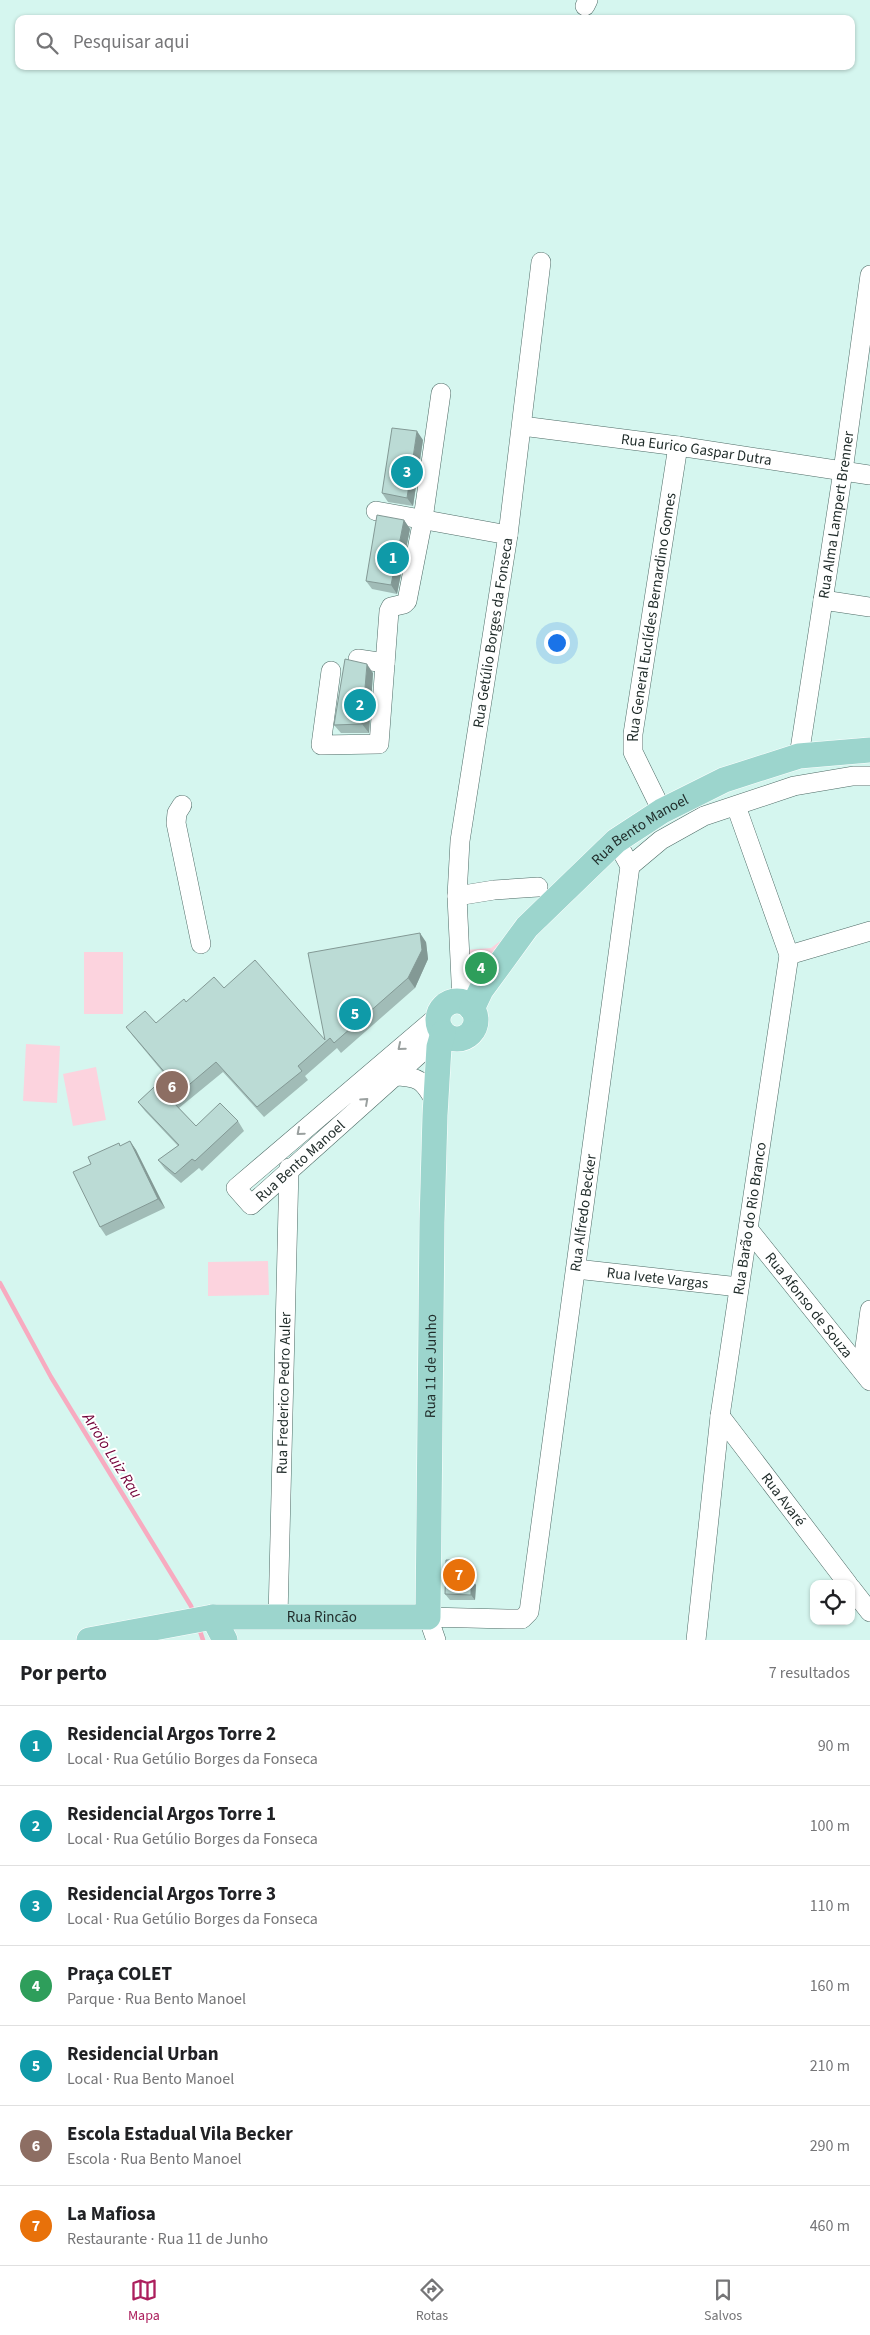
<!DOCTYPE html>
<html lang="pt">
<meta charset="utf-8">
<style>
body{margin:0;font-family:"Source Sans 3",sans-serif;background:#f2f2f2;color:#202124}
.controls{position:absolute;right:15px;bottom:15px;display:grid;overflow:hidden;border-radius:10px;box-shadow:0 1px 4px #0004}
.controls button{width:45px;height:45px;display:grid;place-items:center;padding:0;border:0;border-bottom:1px solid #e0e0e0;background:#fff;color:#202124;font:25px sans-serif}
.you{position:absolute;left:556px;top:642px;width:18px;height:18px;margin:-12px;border:4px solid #fff;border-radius:50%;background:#1a73e8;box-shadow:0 0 0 8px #1a73e833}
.badge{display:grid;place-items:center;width:32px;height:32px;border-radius:50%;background:#ac1f5d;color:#fff;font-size:16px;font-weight:700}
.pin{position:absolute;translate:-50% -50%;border:2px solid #fff;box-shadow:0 1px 5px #0006}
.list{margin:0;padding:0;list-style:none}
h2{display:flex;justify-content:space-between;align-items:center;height:65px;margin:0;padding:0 20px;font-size:21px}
h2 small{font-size:16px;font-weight:400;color:#757577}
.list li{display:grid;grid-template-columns:32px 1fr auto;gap:15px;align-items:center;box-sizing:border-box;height:80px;padding:0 20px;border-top:1px solid #e0e0e0}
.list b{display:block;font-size:19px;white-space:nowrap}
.list p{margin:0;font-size:16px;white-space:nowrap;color:#757577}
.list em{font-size:16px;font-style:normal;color:#757577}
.icon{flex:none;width:28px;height:28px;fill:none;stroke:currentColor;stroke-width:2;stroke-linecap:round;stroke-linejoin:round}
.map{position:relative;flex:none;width:870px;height:1640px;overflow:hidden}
.search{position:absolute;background:#fff;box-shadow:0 1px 4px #0004;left:15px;right:15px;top:15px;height:55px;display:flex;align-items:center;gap:12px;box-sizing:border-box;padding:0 18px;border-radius:10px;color:#757577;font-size:19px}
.sheet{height:625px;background:#fff}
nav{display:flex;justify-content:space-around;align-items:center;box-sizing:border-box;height:70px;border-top:1px solid #e0e0e0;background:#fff;font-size:14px;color:#757577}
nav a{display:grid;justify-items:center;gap:2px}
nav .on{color:#ac1f5d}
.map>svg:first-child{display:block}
</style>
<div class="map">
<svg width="870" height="1640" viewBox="0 0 870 1640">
<rect width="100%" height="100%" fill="#d5f6ef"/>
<path fill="#fcd3de" d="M511 933 476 987 466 950 491 948Z
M84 952H123V1014H84Z
M26 1044 60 1046 57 1103 23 1101Z
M96 1067 106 1120 73 1126 63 1074Z
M268 1261 269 1295 208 1296V1262Z"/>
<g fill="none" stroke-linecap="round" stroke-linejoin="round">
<path stroke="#f7abc0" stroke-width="4.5" d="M0 1283 51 1377 191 1606 194 1614
M199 1628 203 1640"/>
<defs>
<g id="minor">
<path d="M585 6 588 0"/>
<path id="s1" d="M522 426 678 446 870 475"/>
<path d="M376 511 508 535"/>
<path d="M823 600 870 607"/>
<path d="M358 659 385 663"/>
<path d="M331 671 321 745 379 744 389 611 391 607 404 604 407 601 423 519 441 393"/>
<path id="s2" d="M799 756 843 471 870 275"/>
<path d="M182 805 177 813 176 823 201 944"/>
<path id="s3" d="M662 811 633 752V734L678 446"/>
<path d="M630 866 661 840 704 816 794 786 853 776H870"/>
<path d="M457 896 494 890 538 887"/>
<path d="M789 955 870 931"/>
<path id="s4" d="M462 1002 457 896 460 841 508 535 541 262"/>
<path id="s5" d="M438 1016 236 1188 251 1205 443 1033"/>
<path d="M393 1076C420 1076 424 1081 436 1103"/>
<path id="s6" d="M749 1230 870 1381"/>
<path id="s7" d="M576 1269 739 1287"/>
<path d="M862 1369 870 1310"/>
<path id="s8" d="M720 1416 848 1584"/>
<path d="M851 1588 870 1612"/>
<path id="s9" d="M278 1617 289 1168"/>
<path id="s10" d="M436 1640 428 1617 507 1619H522L529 1612 630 866 616 841"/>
<path id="s11" d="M696 1640 720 1416 789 955 736 806"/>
</g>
<g id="major">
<circle cx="457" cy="1020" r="19"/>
<path id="s12" d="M472 1009 481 990 527 927 616 841 662 811 724 780 799 756 870 750"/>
<path d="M213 1617 225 1640"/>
<path id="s13" d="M89 1640 213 1617H428L432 1222 435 1115 439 1047 443 1033"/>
</g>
</defs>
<use href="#minor" stroke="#4e6b66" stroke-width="20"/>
<use href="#major" stroke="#fff" stroke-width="26"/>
<use href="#minor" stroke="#fff" stroke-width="19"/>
<use href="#major" stroke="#9cd5cd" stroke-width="25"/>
</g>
<path fill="#a1bcb7" d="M423 440 413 506 388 502 382 493Z
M404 520 410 529 397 594 372 589 366 581Z
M373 673 369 733H341L334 725Z
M426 942 428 959 415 988 341 1053 337 1048 305 1076 308 1080 264 1117 223 1072 179 1108 196 1126 238 1121 244 1131 202 1171 199 1168 181 1183 165 1169 158 1160 178 1146 145 1111 138 1102 166 1076 133 1036 126 1027 156 1023 186 1002 224 988 325 1040Z
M130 1141 136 1150 165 1208 106 1236 100 1227 91 1164 121 1146Z
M468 1566V1579H471L476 1585 475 1600H450L445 1594Z"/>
<path fill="#839995" d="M417 431 423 440 413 506 407 498Z
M404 520 410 529 397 594 391 585Z
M367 664 373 673 369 733 362 724Z
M420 933 426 942 428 959 415 988 408 978Z
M130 1141 136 1150 165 1208 158 1199Z
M464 1560 468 1566 467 1585 463 1579Z
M471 1579 476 1585 475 1600 471 1595Z"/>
<path fill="#bbdbd5" stroke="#839995" d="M392 428 417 431 407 498 382 493Z
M377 515 404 520 391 585 366 581Z
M345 659 367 664 362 724 334 725Z
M420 933 422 950 408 978 334 1043 330 1038 298 1066 302 1071 257 1107 216 1062 171 1100 196 1126 220 1103 238 1121 195 1161 192 1159 175 1174 158 1160 179 1145 138 1102 167 1075 126 1027 145 1011 156 1023 184 999 186 1002 214 977 224 988 255 960 325 1040 308 953Z
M130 1141 158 1199 100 1227 73 1172 91 1164 88 1157 119 1143 120 1146Z
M446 1560H464L463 1579H471V1595L445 1594Z"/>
<defs><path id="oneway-chevron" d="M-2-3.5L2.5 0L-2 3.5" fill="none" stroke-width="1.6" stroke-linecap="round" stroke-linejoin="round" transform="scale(1.25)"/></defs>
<g stroke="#9aa09f">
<use href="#oneway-chevron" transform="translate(401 1047) rotate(140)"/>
<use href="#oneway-chevron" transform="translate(365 1101) rotate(-42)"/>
<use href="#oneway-chevron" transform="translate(300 1132) rotate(139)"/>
</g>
<g text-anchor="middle" stroke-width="4" stroke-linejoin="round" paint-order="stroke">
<g font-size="15" fill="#1f2b29" stroke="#fff">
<text dy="5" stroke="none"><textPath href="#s1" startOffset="176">Rua Eurico Gaspar Dutra</textPath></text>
<text dy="5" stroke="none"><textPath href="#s2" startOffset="244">Rua Alma Lampert Brenner</textPath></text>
<text dy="5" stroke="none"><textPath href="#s3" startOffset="202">Rua General Euclídes Bernardino Gomes</textPath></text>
<text dy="5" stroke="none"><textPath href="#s4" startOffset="372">Rua Getúlio Borges da Fonseca</textPath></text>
<text dy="5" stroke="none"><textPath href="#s12" startOffset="249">Rua Bento Manoel</textPath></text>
<text dy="5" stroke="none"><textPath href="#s5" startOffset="354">Rua Bento Manoel</textPath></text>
<text dy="5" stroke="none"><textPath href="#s10" startOffset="531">Rua Alfredo Becker</textPath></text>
<text dy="5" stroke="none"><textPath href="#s11" startOffset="425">Rua Barão do Rio Branco</textPath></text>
<text dy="5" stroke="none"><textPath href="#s7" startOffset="82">Rua Ivete Vargas</textPath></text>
<text dy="5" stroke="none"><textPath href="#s6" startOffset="96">Rua Afonso de Souza</textPath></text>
<text dy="5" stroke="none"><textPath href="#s13" startOffset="592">Rua 11 de Junho</textPath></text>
<text dy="5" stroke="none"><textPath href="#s9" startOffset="224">Rua Frederico Pedro Auler</textPath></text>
<text dy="5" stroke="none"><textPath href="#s8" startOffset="105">Rua Avaré</textPath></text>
<text dy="5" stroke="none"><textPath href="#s13" startOffset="235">Rua Rincão</textPath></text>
</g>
<g font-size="16" font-style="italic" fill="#720038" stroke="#fff">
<text transform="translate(113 1455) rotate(58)" y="6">Arroio Luiz Rau</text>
</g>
</g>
</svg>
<div class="controls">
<button><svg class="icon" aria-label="locate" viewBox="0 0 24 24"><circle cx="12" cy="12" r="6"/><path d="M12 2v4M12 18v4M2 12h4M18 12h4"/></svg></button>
</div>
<div class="you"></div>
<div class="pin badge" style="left:393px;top:558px;background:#0f9aa8">1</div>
<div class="pin badge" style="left:360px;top:705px;background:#0f9aa8">2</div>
<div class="pin badge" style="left:407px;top:472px;background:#0f9aa8">3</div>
<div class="pin badge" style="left:481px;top:968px;background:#2e9e5b">4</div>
<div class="pin badge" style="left:355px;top:1014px;background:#0f9aa8">5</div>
<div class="pin badge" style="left:172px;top:1087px;background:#8d6e63">6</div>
<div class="pin badge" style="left:459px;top:1575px;background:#e8710a">7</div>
<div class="search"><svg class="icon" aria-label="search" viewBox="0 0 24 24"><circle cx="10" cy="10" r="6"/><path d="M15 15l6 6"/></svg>Pesquisar aqui</div>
</div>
<section class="sheet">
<h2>Por perto<small>7 resultados</small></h2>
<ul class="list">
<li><span class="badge" style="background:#0f9aa8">1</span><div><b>Residencial Argos Torre 2</b><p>Local · Rua Getúlio Borges da Fonseca</p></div><em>90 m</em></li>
<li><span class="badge" style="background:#0f9aa8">2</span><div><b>Residencial Argos Torre 1</b><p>Local · Rua Getúlio Borges da Fonseca</p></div><em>100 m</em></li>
<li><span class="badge" style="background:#0f9aa8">3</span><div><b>Residencial Argos Torre 3</b><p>Local · Rua Getúlio Borges da Fonseca</p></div><em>110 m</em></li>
<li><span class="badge" style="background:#2e9e5b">4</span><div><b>Praça COLET</b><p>Parque · Rua Bento Manoel</p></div><em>160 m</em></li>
<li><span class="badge" style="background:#0f9aa8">5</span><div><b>Residencial Urban</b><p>Local · Rua Bento Manoel</p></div><em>210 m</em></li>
<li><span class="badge" style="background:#8d6e63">6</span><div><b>Escola Estadual Vila Becker</b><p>Escola · Rua Bento Manoel</p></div><em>290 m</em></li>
<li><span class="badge" style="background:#e8710a">7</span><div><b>La Mafiosa</b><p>Restaurante · Rua 11 de Junho</p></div><em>460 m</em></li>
</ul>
</section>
<nav>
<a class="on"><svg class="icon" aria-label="map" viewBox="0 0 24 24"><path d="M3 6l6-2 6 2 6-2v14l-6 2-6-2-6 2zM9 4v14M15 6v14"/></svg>Mapa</a>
<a><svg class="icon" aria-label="directions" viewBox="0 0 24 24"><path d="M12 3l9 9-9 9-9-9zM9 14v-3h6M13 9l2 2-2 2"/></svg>Rotas</a>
<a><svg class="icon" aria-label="saved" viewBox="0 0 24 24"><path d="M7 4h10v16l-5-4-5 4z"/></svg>Salvos</a>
</nav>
